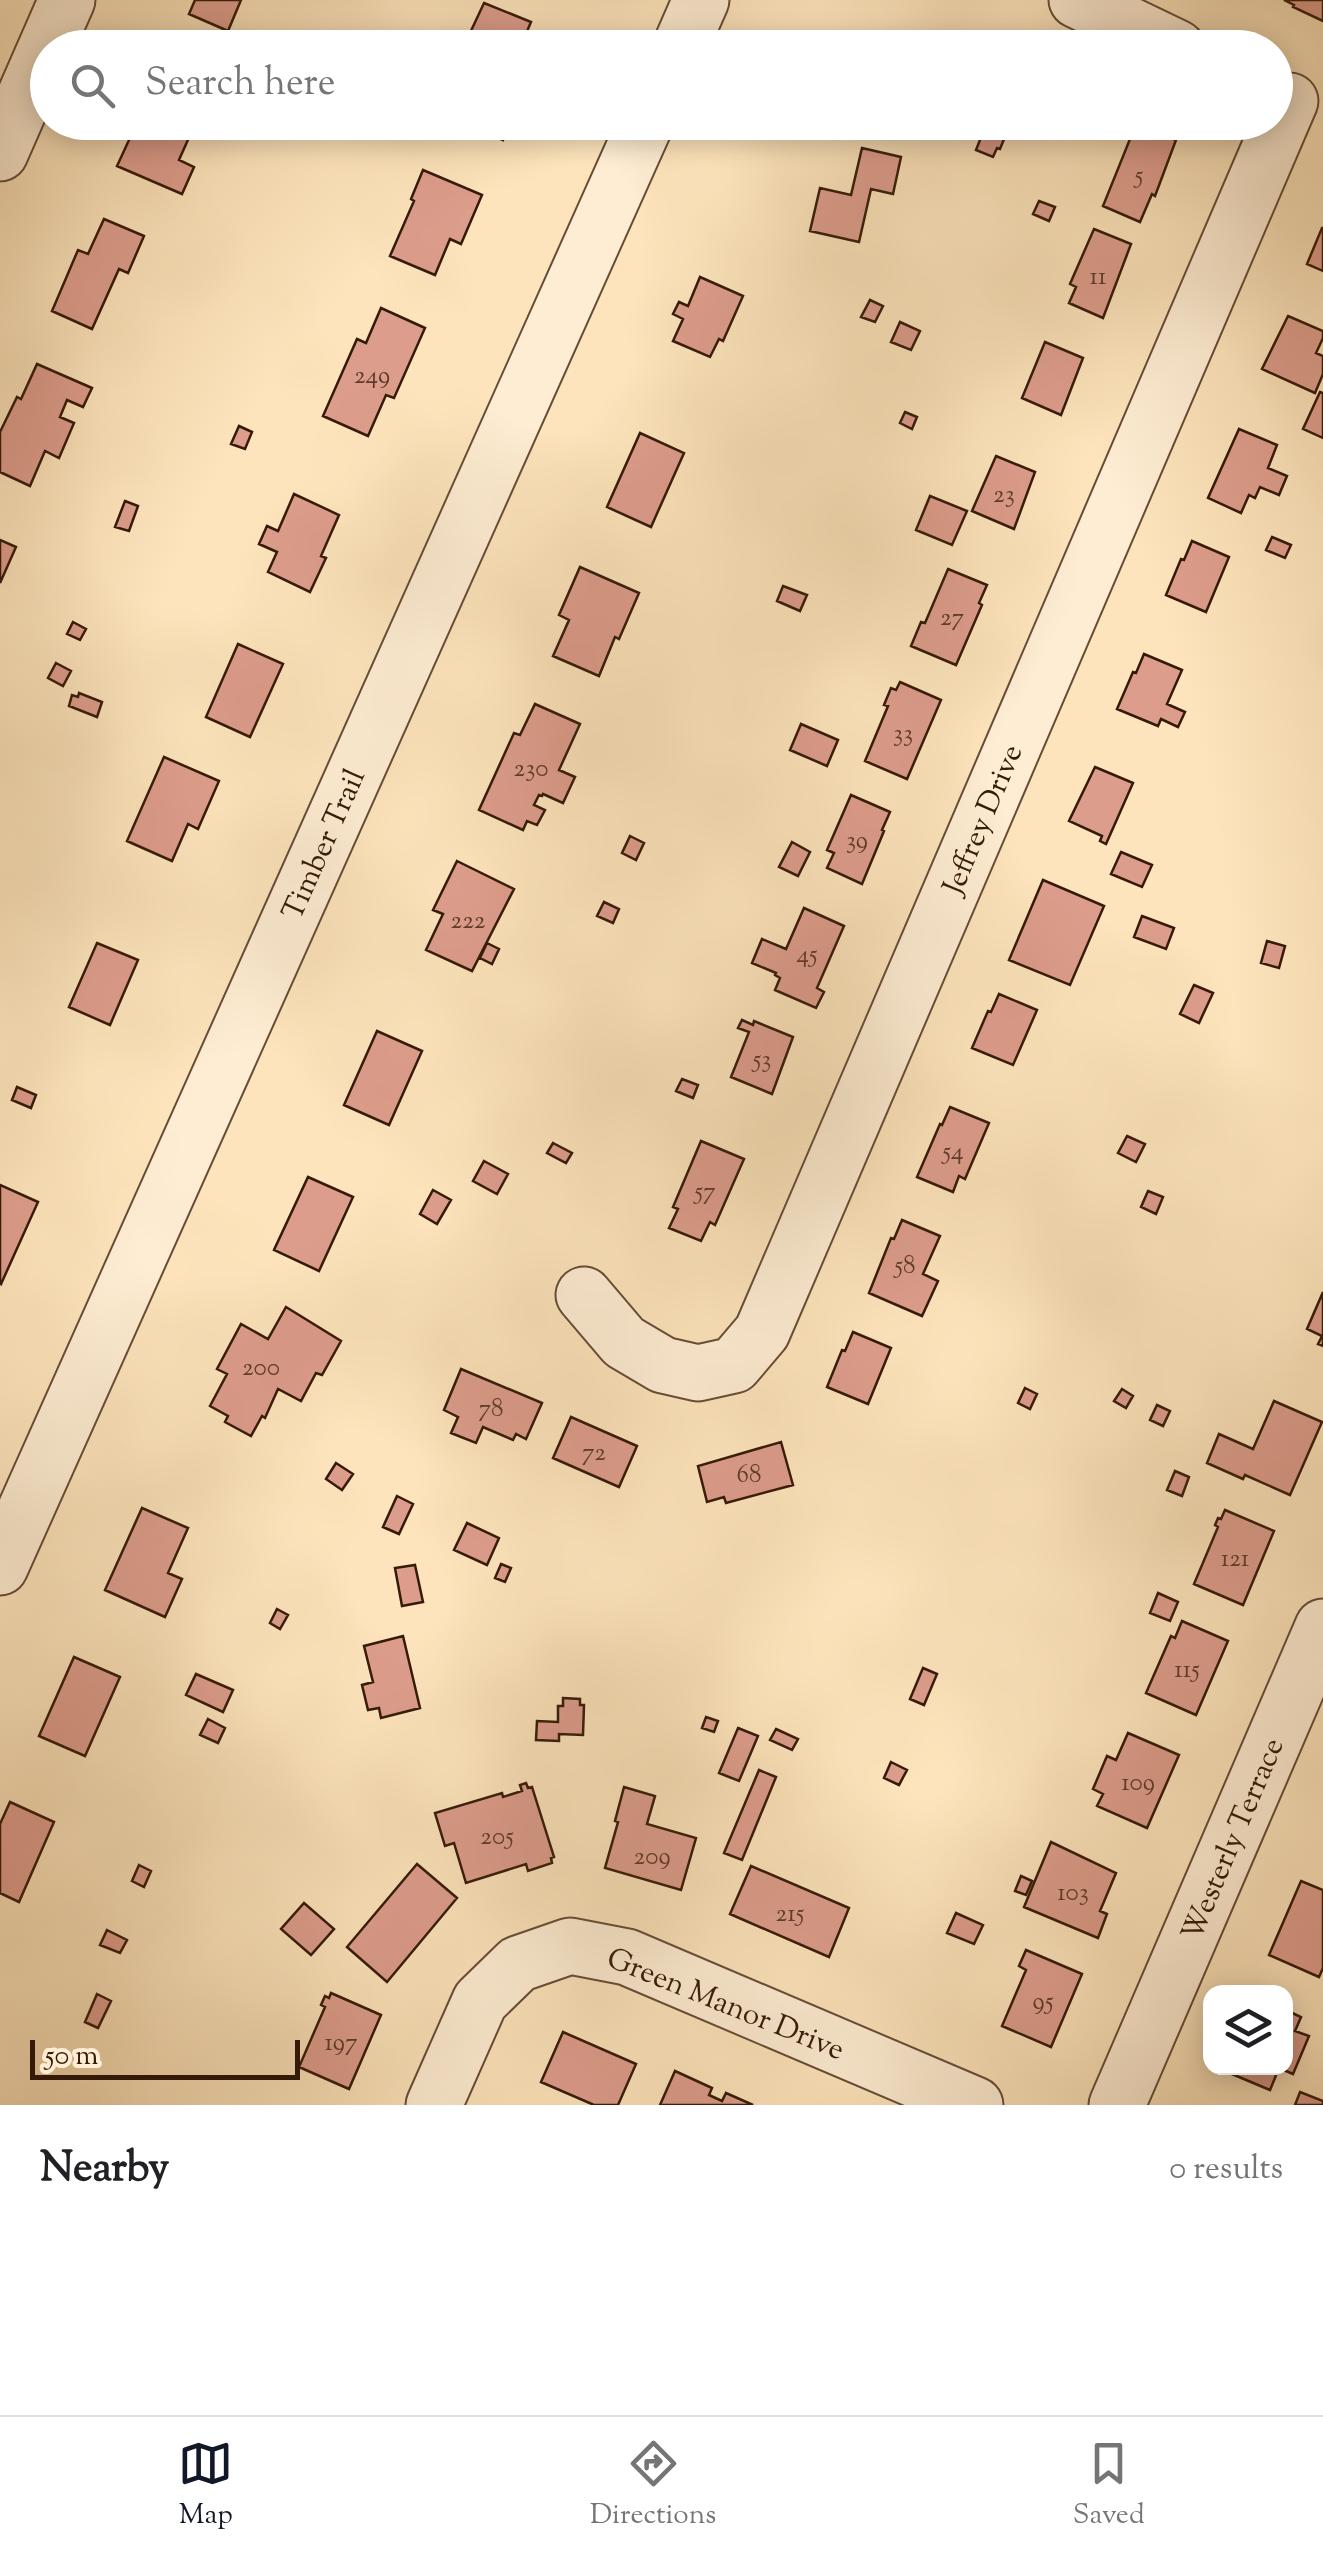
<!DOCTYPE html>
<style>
body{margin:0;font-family:"Sorts Mill Goudy",serif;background:#f2f2f2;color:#202124}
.controls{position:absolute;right:30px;bottom:30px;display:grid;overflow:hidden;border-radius:20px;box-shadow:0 5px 25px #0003}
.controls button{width:90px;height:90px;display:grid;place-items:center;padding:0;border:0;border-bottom:2px solid #e0e0e0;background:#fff;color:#202124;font:50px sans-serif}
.scale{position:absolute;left:30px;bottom:25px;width:270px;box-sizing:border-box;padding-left:10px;border:5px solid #351a09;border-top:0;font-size:28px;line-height:35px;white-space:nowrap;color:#351a09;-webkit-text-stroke:8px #feedd3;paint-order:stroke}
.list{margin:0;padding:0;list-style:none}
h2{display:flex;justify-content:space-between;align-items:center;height:130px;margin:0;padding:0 40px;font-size:42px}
h2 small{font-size:32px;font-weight:400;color:#757577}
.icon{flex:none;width:55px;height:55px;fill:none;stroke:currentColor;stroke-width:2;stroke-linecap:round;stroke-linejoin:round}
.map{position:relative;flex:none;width:1323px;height:2105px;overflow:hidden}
.search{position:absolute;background:#fff;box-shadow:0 5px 25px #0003;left:30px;right:30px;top:30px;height:110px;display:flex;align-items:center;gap:25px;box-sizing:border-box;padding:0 35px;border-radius:55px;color:#757577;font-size:38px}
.sheet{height:310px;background:#fff}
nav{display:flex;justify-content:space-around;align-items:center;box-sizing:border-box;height:140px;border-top:2px solid #e0e0e0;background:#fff;font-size:28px;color:#757577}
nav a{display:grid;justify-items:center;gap:5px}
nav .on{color:#111827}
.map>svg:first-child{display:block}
</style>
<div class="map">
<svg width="1323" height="2105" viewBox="0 0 1323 2105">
<rect width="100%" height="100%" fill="#fde4bc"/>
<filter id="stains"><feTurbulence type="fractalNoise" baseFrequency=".002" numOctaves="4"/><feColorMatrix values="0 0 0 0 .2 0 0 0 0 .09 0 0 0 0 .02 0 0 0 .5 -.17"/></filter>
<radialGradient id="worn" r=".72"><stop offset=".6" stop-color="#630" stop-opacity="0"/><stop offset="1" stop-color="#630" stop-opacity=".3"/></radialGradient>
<path fill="#dd9d8c" stroke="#351a09" stroke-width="2.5" d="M195 0H241L228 31 189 14Z
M1284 0H1323V21L1293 7 1294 5Z
M484 3 531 22 520 48H463Z
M137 122 195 124 179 160 194 167 182 194 117 166 129 140 126 138 131 126 134 128Z
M462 122H510L503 140Z
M987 122H1011L1000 149 997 148 993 157 976 150Z
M1136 124 1176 140 1155 196 1152 194 1140 222 1103 206Z
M862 148 901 157 893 194 871 189 859 242 810 231 820 188 851 195Z
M423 170 482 195 461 244 450 239 435 275 390 256 414 201 411 199Z
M1039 201 1055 207 1049 221 1033 214Z
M104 219 144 236 128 273 119 269 92 329 52 311 78 250 88 254Z
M1322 228H1323V271L1307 264Z
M1094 229 1131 244 1103 318 1069 303 1076 287 1070 284Z
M700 277 743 296 723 341 719 339 710 357 673 341 683 319 673 314 679 302 688 306Z
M870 300 883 306 875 322 861 317Z
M381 308 425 328 394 398 386 395 368 436 323 416 357 339 366 343Z
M1288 316 1323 331V338L1316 353 1323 356V374L1315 393 1262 369Z
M900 322 920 331 911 350 891 342Z
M1045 342 1083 358 1061 415 1022 398Z
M37 364 92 388 83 407 67 400 60 417 74 423 59 458 45 451 30 486 0 472V432L17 397 21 399Z
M1320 392 1323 393V438L1303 429Z
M905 412 917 417 912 429 900 423Z
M239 426 252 432 245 449 231 444Z
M1239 429 1277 445 1268 468 1287 476 1279 495 1260 487 1255 498 1249 495 1241 513 1208 498Z
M640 433 684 453 651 527 607 507Z
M996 456 1035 472 1014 529 972 511Z
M294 494 339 515 321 556 326 558 310 592 268 572 277 552 259 544 267 526 278 531Z
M930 496 967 511 952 545 916 530Z
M125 501 138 506 129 531 115 527Z
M1272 537 1291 545 1285 558 1266 550Z
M0 540 16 547 0 583Z
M1192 541 1229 557 1206 612 1166 595 1181 559 1184 560Z
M580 567 639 593 619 639 615 637 599 676 553 656 569 620 559 615Z
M948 569 987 585 979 603 982 605 956 665 911 646 921 622 925 623Z
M783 586 807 595 800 611 777 601Z
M73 622 86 629 80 640 67 634Z
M238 644 283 664 250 737 206 717Z
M1144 654 1182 670 1167 704 1185 712 1178 727 1161 719 1158 726 1117 709 1133 672 1136 673Z
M56 663 71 671 63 686 48 678Z
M900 682 941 700 907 779 865 761 888 706 884 705 891 688 896 690Z
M79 693 102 702 97 717 69 706 72 695 78 697Z
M535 704 580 724 559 770 575 777 563 803 543 794 542 796 539 795 534 805 545 810 537 825 527 821 523 830 479 810 514 733 520 735Z
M801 724 838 740 827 766 790 750Z
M164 757 219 781 198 829 188 824 172 861 127 841Z
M1095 767 1133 783 1106 844 1100 841 1102 836 1069 821Z
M851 795 890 812 882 830 884 831 862 884 827 868 834 853 827 850Z
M630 836 644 843 636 860 622 853Z
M792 842 810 852 798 876 779 867Z
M1121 852 1152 865 1142 887 1111 874Z
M457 861 514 889 472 971 426 950 443 914 433 910Z
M1043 880 1104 906 1070 985 1009 960Z
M604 902 619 909 613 923 597 916Z
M804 908 844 926 817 988 824 992 816 1008 775 990 780 978 775 975 776 973 752 963 762 939 786 949Z
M1142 916 1174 928 1166 949 1134 937Z
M1267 941 1285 946 1279 968 1261 963Z
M97 943 138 960 110 1025 69 1007Z
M487 943 499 949 492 964 480 958Z
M1194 985 1213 993 1199 1023 1180 1014Z
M999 994 1037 1010 1013 1065 972 1048 988 1011 991 1012Z
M742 1020 753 1025 754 1021 793 1037 772 1094 731 1077 749 1032 738 1028Z
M377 1031 422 1051 389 1125 344 1105Z
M682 1079 698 1085 693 1098 676 1091Z
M17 1087 36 1095 31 1108 12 1100Z
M950 1107 989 1123 965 1179 959 1176 953 1192 917 1177 940 1124 942 1125Z
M1127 1136 1145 1144 1136 1162 1118 1153Z
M701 1141 744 1159 715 1225 710 1222 701 1241 669 1228 678 1209 673 1207Z
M553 1143 572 1153 566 1163 547 1153Z
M484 1161 508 1174 497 1194 473 1181Z
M308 1177 353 1197 319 1271 274 1250Z
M0 1185 38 1202 1 1284 0 1283Z
M433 1190 451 1200 437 1224 420 1214Z
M1148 1191 1163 1197 1156 1214 1141 1207Z
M902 1220 940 1236 923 1274 938 1281 922 1316 869 1293 891 1238 894 1239Z
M1323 1292V1346L1318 1344 1322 1336 1307 1329Z
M286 1307 341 1341 322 1375 316 1373 301 1401 278 1389 265 1418 262 1416 251 1436 225 1422 228 1416 210 1406 227 1374 217 1369 241 1324 268 1339Z
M853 1332 891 1348 868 1404 827 1387 842 1350 845 1351Z
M461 1369 542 1403 526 1439 516 1434 513 1440 483 1427 476 1443 451 1433 458 1417 444 1410Z
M1025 1388 1037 1394 1030 1409 1018 1403Z
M1122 1389 1133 1396 1126 1408 1114 1401Z
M1274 1401 1322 1422 1290 1495 1245 1475 1243 1479 1207 1463 1219 1434 1253 1449Z
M1157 1405 1170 1411 1163 1426 1150 1420Z
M571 1417 637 1446 619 1487 553 1458Z
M781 1442 793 1485 726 1503 724 1497 707 1502 698 1466Z
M336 1463 353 1474 342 1490 326 1479Z
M1175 1471 1189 1477 1182 1496 1167 1490Z
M397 1496 413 1504 399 1534 383 1527Z
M142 1508 188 1528 168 1573 182 1579 165 1617 105 1590Z
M1225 1510 1274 1531 1243 1605 1194 1584 1218 1527 1215 1525 1218 1518 1221 1519Z
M467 1523 499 1538 487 1565 454 1550Z
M501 1564 511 1568 505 1582 495 1578Z
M415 1565 423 1602 402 1606 395 1568Z
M1158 1593 1178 1602 1170 1621 1150 1613Z
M277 1609 288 1615 280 1629 270 1623Z
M1182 1621 1228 1641 1196 1715 1146 1693 1171 1636 1175 1638Z
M403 1636 420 1708 381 1718 379 1708 368 1710 362 1685 373 1682 364 1646Z
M74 1657 120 1677 85 1756 39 1736Z
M923 1668 937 1674 924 1705 910 1699Z
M196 1674 233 1690 223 1712 186 1695Z
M563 1698 580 1699V1705H584L583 1735 559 1734V1741L536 1740 537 1721 558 1722V1706H563Z
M706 1717 718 1721 714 1732 702 1728Z
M208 1719 225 1728 218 1743 200 1735Z
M738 1728 758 1736 739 1781 719 1773Z
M776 1729 798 1739 792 1750 770 1740Z
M1128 1733 1179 1755 1147 1828 1097 1806 1103 1794 1093 1789 1107 1756 1116 1760Z
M891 1762 907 1770 899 1785 884 1778Z
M759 1770 776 1777 742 1860 724 1853Z
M526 1783 528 1788 532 1787 554 1857 551 1858 552 1863 528 1871 526 1864 466 1883 454 1843 445 1846 435 1813 502 1793 503 1797 522 1791 520 1785Z
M624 1787 655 1796 647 1824 696 1838 681 1890 605 1868 618 1822 615 1821Z
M10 1802 54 1822 19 1902 0 1893V1824Z
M1051 1842 1116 1873 1100 1911 1107 1914 1098 1938 1024 1907Z
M417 1864 457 1898 387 1982 347 1947Z
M139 1865 151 1871 144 1887 132 1881Z
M751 1866 849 1908 829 1957 730 1914Z
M1021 1876 1032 1881 1026 1895 1015 1891Z
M1301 1881 1323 1890V1968L1319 1977 1269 1955Z
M304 1903 334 1929 311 1955 281 1929Z
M956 1913 983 1925 974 1944 947 1933Z
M107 1930 127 1940 120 1953 100 1945Z
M1026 1950 1082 1974 1051 2047 1002 2026 1026 1970 1019 1966Z
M331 1993 381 2015 349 2089 299 2067 325 2007 321 2005 325 1996 329 1998Z
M97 1994 111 2001 98 2028 85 2022Z
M1286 2010 1301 2017 1295 2031 1309 2036 1293 2074 1279 2068 1270 2090 1220 2069 1286 2068Z
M563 2032 636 2064 618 2105H594L541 2082Z
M675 2071 712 2088 709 2095 722 2101 726 2093 753 2105H660Z
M1300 2092 1323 2101V2105H1295Z"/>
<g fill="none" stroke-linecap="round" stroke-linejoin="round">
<defs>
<path id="minor" d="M1077 0 1177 48
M680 48 701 0
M0 153 67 0
M584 1295 624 1342 663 1365 698 1373 734 1365 762 1332 1290 101
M0 1567 646 122
M434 2105 480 2001 518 1964 570 1946 627 1957 975 2105
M1117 2105 1323 1627"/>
</defs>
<use href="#minor" stroke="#674c36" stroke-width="59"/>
<use href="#minor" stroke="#feedd3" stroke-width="55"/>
</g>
<g text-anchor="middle" stroke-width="8" stroke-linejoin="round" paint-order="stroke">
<g font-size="25" fill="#5f3b2a">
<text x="1139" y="183">5</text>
<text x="1098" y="284">11</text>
<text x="372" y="383">249</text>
<text x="1004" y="502">23</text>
<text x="952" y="625">27</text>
<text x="903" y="741">33</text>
<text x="531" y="776">230</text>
<text x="857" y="848">39</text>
<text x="468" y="928">222</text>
<text x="807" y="962">45</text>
<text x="762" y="1067">53</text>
<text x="953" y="1159">54</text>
<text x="705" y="1199">57</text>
<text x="905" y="1273">58</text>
<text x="261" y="1375">200</text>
<text x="491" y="1416">78</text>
<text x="594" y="1460">72</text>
<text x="749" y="1482">68</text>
<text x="1235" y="1566">121</text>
<text x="1187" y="1677">115</text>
<text x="1138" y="1790">109</text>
<text x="497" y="1844">205</text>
<text x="652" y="1864">209</text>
<text x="1073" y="1900">103</text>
<text x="790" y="1921">215</text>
<text x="1043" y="2009">95</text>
<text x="341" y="2050">197</text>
</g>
<g font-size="30" fill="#351a09" stroke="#feedd3">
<text transform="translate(982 819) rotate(-67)" y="10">Jeffrey Drive</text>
<text transform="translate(323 844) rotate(-66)" y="10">Timber Trail</text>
<text transform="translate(1232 1839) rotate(-67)" y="10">Westerly Terrace</text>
<text transform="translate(726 2003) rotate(22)" y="10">Green Manor Drive</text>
</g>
</g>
<rect width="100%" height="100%" filter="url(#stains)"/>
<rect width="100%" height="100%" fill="url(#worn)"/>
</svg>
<div class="controls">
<button><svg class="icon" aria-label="layers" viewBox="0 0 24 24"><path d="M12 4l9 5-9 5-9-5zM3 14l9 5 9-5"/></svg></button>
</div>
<div class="scale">50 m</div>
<div class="search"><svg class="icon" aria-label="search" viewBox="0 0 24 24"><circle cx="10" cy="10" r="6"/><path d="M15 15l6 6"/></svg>Search here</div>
</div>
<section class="sheet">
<h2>Nearby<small>0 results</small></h2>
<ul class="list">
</ul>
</section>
<nav>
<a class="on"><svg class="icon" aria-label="map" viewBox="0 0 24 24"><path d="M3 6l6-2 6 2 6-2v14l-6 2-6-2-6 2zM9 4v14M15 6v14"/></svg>Map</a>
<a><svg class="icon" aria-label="directions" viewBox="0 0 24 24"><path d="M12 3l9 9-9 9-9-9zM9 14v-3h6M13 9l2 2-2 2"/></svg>Directions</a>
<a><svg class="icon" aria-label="saved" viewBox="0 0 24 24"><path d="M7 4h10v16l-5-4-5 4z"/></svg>Saved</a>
</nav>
